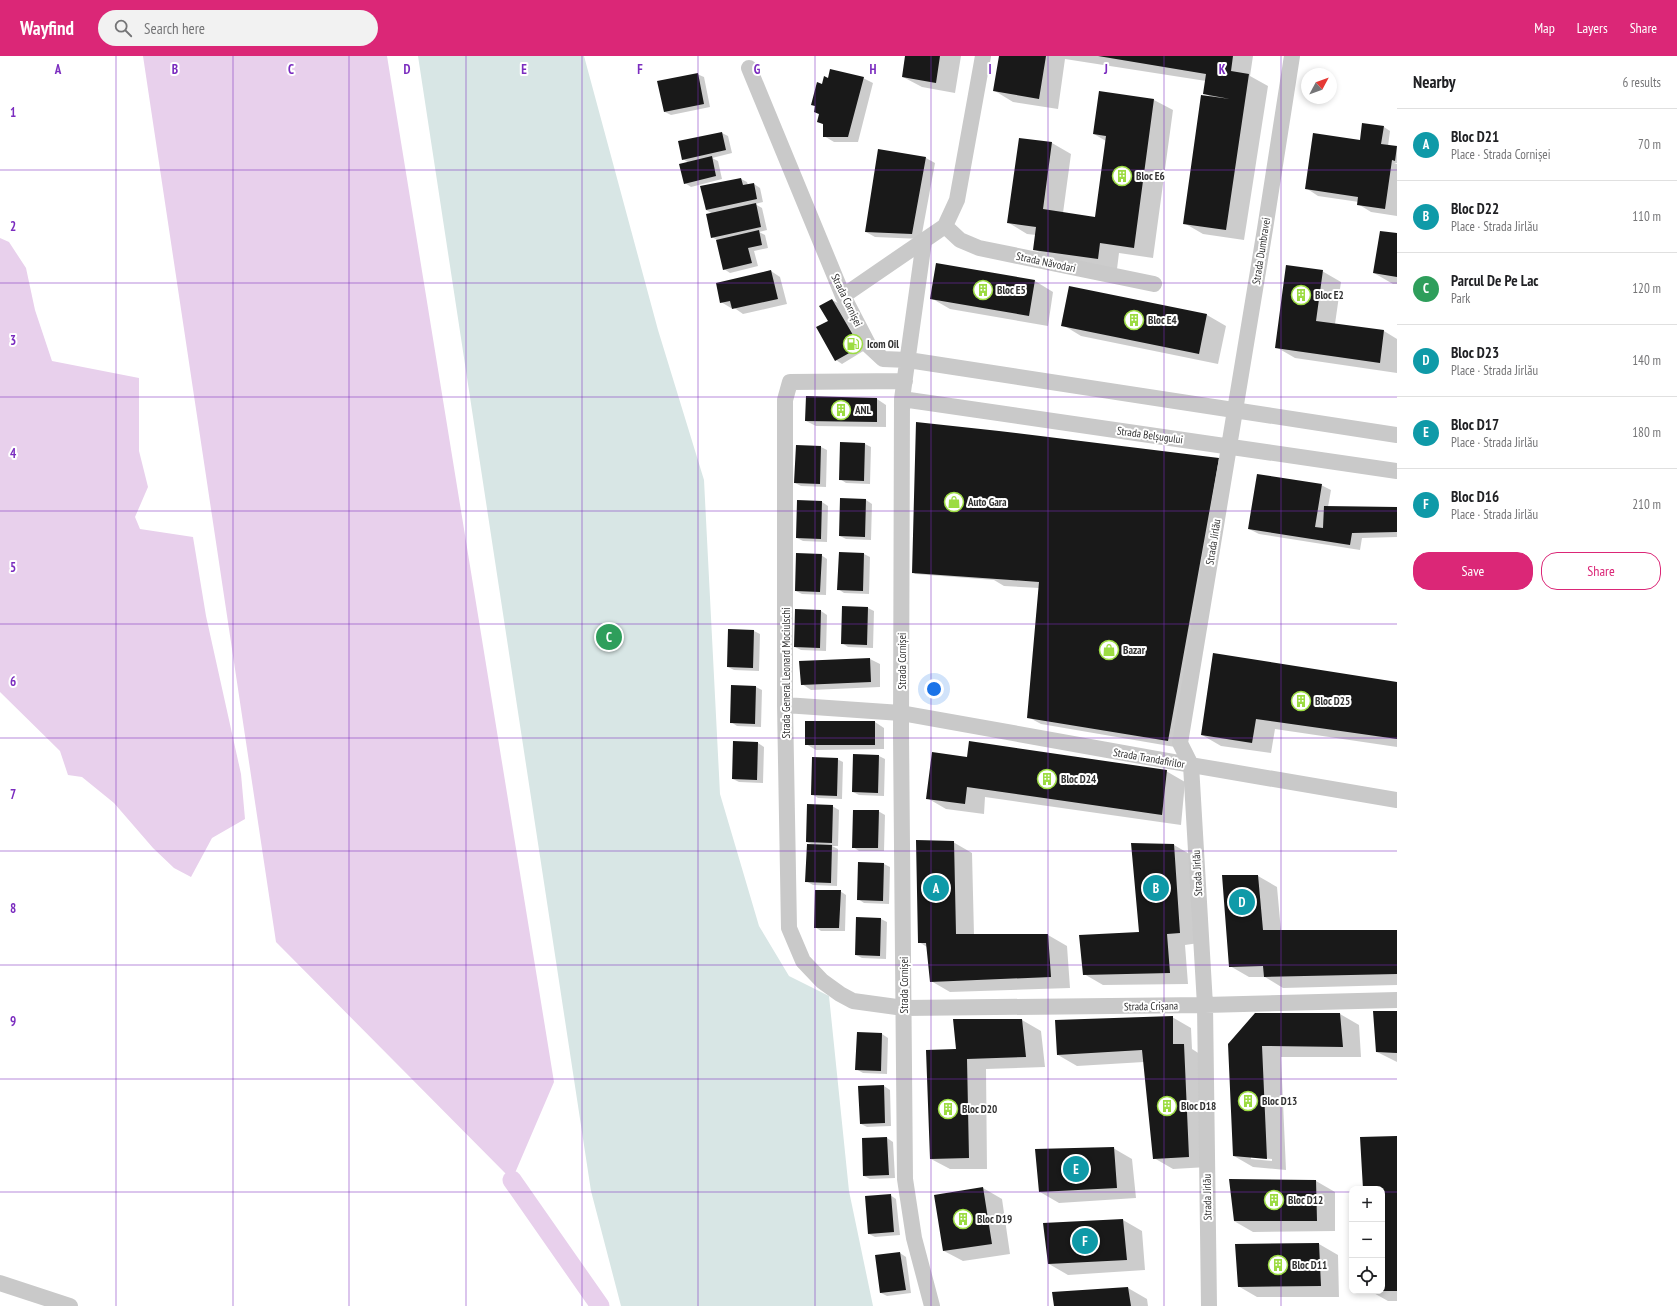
<!DOCTYPE html>
<meta charset="utf-8">
<style>
body{margin:0;font-family:"PT Sans Narrow",sans-serif;background:#f2f2f2;color:#202124}
.controls{position:absolute;right:12px;bottom:12px;display:grid;overflow:hidden;border-radius:8px;box-shadow:0 2px 6px #0003}
.controls button{width:36px;height:36px;display:grid;place-items:center;padding:0;border:0;border-bottom:1px solid #e0e0e0;background:#fff;color:#202124;font:20px sans-serif}
.compass{position:absolute;left:1301px;top:12px;width:36px;height:36px;border-radius:50%;background:#fff;box-shadow:0 2px 6px #0003;rotate:49deg}
.you{position:absolute;left:934px;top:633px;width:14px;height:14px;margin:-10px;border:3px solid #fff;border-radius:50%;background:#1a73e8;box-shadow:0 0 0 6px #1a73e833}
.badge{display:grid;place-items:center;width:26px;height:26px;border-radius:50%;background:#db2777;color:#fff;font-size:13px;font-weight:700}
.pin{position:absolute;translate:-50% -50%;border:2px solid #fff;box-shadow:0 1px 4px #0006}
.list{margin:0;padding:0;list-style:none}
h2{display:flex;justify-content:space-between;align-items:center;height:52px;margin:0;padding:0 16px;font-size:17px}
h2 small{font-size:13px;font-weight:400;color:#757577}
.list li{display:grid;grid-template-columns:26px 1fr auto;gap:12px;align-items:center;box-sizing:border-box;height:72px;padding:0 16px;border-top:1px solid #e0e0e0}
.list b{display:block;font-size:15px;white-space:nowrap}
.list p{margin:0;font-size:13px;white-space:nowrap;color:#757577}
.list em{font-size:13px;font-style:normal;color:#757577}
.actions{display:flex;gap:8px;padding:12px 16px}
.actions a{flex:1;padding:9px 0;border:1px solid #db2777;border-radius:16px;text-align:center;font-size:14px;color:#db2777}
.actions .main{background:#db2777;color:#fff}
.icon{flex:none;width:22px;height:22px;fill:none;stroke:currentColor;stroke-width:2;stroke-linecap:round;stroke-linejoin:round}
.map{position:relative;flex:none;width:1397px;height:1250px;overflow:hidden}
header{display:flex;align-items:center;gap:24px;box-sizing:border-box;height:56px;padding:0 20px;background:#db2777;color:#fff}
header strong{font-size:19px}
nav{display:flex;gap:22px;margin-inline-start:auto;font-size:14px}
.search{width:280px;height:36px;background:#f2f2f2;display:flex;align-items:center;gap:10px;box-sizing:border-box;padding:0 14px;border-radius:22px;color:#757577;font-size:15px}
main{display:flex}
aside{flex:1;background:#fff}
.map>svg:first-child{display:block}
</style>
<header>
<strong>Wayfind</strong>
<div class="search"><svg class="icon" aria-label="search" viewBox="0 0 24 24"><circle cx="10" cy="10" r="6"/><path d="M15 15l6 6"/></svg>Search here</div>
<nav><a>Map</a><a>Layers</a><a>Share</a></nav>
</header>
<main>
<div class="map">
<svg width="1397" height="1250" viewBox="0 0 1397 1250">
<rect width="100%" height="100%" fill="#fff"/>
<path fill="#d8e6e5" d="M418 0H584L658 274 704 424 720 738 759 870 789 920 829 940 849 1135 873 1250H621L591 1135Z"/>
<path fill="#e8d0ec" d="M143 0H387L554 1026 512 1124 276 886Z
M0 182 9 186 26 212 35 254 52 305 139 322V395L148 431 135 461 140 473 193 481 206 560 241 718 245 763 212 782 191 821 174 812 153 792 114 747 82 721 68 719 60 695 0 636Z"/>
<path fill="#0003" fill-rule="evenodd" d="M906 0H961L955 37 922 31 903 21Z
M1000 0H1253L1250 20 1268 30 1244 184 1203 178 1184 167 1211 41 1204 37 1206 25 1065 3 1058 53 1013 46 995 35Z
M697 18 704 21 710 51 671 59 665 56Z
M863 22 873 27 858 86H834L824 80V69L818 65 820 59 815 56 816 51 812 48 829 23Z
M1100 36 1154 44 1173 54 1153 202 1119 197 1117 213 1053 204 1034 193 1036 179 1027 178 1009 167 1020 83 1052 87 1071 98 1063 157 1096 162 1106 85 1094 78Z
M1384 71 1390 75 1388 90 1397 91V107H1394L1397 108V160L1371 156 1358 148 1359 146 1318 140 1306 132Z
M722 77 728 80 732 97 712 102 718 105 722 123 691 131 685 127 689 107 683 103Z
M879 94 926 102 935 107 921 183 875 181 866 176Z
M741 123 747 126 748 129 754 128 760 132 763 146 755 148 762 152 767 174 759 176 765 179 768 192 754 195 758 210 730 217 724 213 717 184 712 181 713 158 706 154 702 131Z
M1397 178V228H1393L1374 217Z
M771 215 780 221 787 248 743 258 733 251 731 252 721 246Z
M1322 215 1341 226 1335 268 1384 275 1397 283V317L1295 302 1276 291Z
M1035 225 1053 236 1048 270 950 253 931 242Z
M1070 231 1207 259 1226 270 1218 308 1081 280 1063 269Z
M832 244 838 247 865 294 842 308 836 304 829 265Z
M877 343 886 349V371L816 370 806 365Z
M841 387 865 388 871 391 870 428 846 427 840 423Z
M821 391 827 394 826 431 801 430 795 427Z
M1218 403 1231 411 1181 692 1041 668 1028 661 1039 532 1004 530 994 524 915 518 913 516Z
M1321 429 1331 434 1328 451 1397 452V481L1362 482 1360 494 1259 478 1249 473Z
M866 444 872 448 871 484 846 483 840 480Z
M798 445 822 446 828 450 827 486 803 485 797 482Z
M864 498 870 501 869 538 844 537 838 533Z
M821 499 827 503 826 539 802 538 796 535Z
M868 552 874 555 873 592 848 591 842 587Z
M821 555 827 559 826 595 801 594 795 591Z
M729 574 754 575 760 578 759 615 734 614 728 611Z
M1213 599 1397 627V691L1275 673 1271 697 1221 690 1202 679Z
M870 603 880 608V631L811 634 802 628 800 606Z
M732 630 756 631 762 634 761 671 737 670 731 666Z
M875 666 884 672V693L816 694 806 688Z
M734 686 758 687 764 691 763 727 739 726 733 723Z
M879 700 885 703 884 740 859 739 853 736Z
M968 702 1166 715 1185 726 1181 769 985 741 984 758 946 753 927 742Z
M837 703 843 706 842 743 818 742 812 738Z
M832 750 839 754 838 790H832L838 793 837 830 813 829 806 825 813 789 807 786Z
M878 755 885 759 884 795H859L853 791Z
M953 786 972 797 974 879H1048L1067 890 1070 932 950 936 931 925 927 891 919 886Z
M1174 789 1193 800 1199 887 1185 889 1188 928 1103 929 1084 918 1140 877Z
M884 808 890 811 889 848 864 847 858 843Z
M1258 820 1277 831 1281 875H1397V929L1283 932 1265 921H1249L1230 910Z
M840 835 846 839 845 875H821L815 871Z
M857 862 881 863 887 866 886 903 862 902 856 899Z
M1397 956V1006L1377 996Z
M1256 958H1340L1359 969 1361 1001H1281L1286 1114 1253 1111 1234 1100ZM1251 1101 1272 1103V1105L1251 1103Z
M1172 961 1191 972 1192 993 1203 1000 1208 1111 1173 1113 1154 1102 1144 1006 1077 1010 1058 999Z
M955 964H1022L1041 975 1045 1011 986 1013 987 1113H950L931 1103 957 994Z
M858 977 882 978 888 982 887 1018 863 1017 856 1013Z
M884 1030 890 1034 891 1070 867 1071 861 1068Z
M1397 1081V1245H1388L1370 1235H1382V1133H1364Z
M887 1082 893 1086 895 1122 870 1123 864 1120 863 1083Z
M1113 1092 1132 1103 1136 1142 1059 1147 1040 1136Z
M1316 1125 1335 1136V1175L1253 1176 1234 1165Z
M983 1132 1002 1143 1010 1198 963 1205 944 1195Z
M890 1139 896 1143 900 1179 875 1181 869 1178Z
M1123 1164 1142 1175 1145 1214 1068 1219 1049 1208Z
M1319 1188 1338 1199 1339 1241H1257L1238 1230Z
M900 1197 906 1201 911 1237 887 1240 881 1237 876 1200Z
M1128 1232 1147 1243 1148 1250H1055Z"/>
<g fill="none" stroke-linecap="round" stroke-linejoin="round">
<path stroke="#e8d0ec" stroke-width="19" d="M512 1124 600 1250"/>
</g>
<path fill="#191919" d="M905 0H940L936 27 902 21Z
M999 0H1046L1039 43 993 35Z
M1098 0H1233L1231 15 1249 18 1226 174 1183 168 1201 39 1230 43 1203 38 1206 18Z
M830 13 864 21 848 81H823V68L817 66 819 58 814 56 815 50 811 49 817 26 822 28 824 20 828 22Z
M698 17 704 48 664 56 657 25Z
M1099 35 1154 43 1134 192 1100 187 1098 203 1033 194 1036 171 1007 167 1019 82 1052 86 1043 153 1095 161 1106 80 1093 78Z
M1362 67 1384 70 1381 88 1397 90 1395 105 1392 104 1385 153 1357 149 1358 141 1305 133 1313 77 1360 84Z
M722 76 726 94 682 104 678 85Z
M878 93 926 101 912 178 865 176Z
M712 100 716 120 684 128 679 108Z
M741 122 743 129 754 127 757 143 706 154 700 130Z
M756 147 761 171 711 182 706 158Z
M759 174 762 189 748 192 752 207 723 214 716 184Z
M1380 175 1397 177V221L1373 217Z
M936 207 1035 224 1029 260 930 243Z
M1286 209 1323 214 1316 265 1384 274 1380 307 1275 292Z
M771 214 778 243 732 253 730 245 720 247 716 227Z
M1069 230 1207 258 1199 298 1061 270Z
M832 243 860 291 835 305 816 271 828 265 819 250Z
M806 340 877 342V366L805 365Z
M916 366 999 375 1219 402 1168 685 1027 662 1039 526 912 517Z
M840 386 865 387 864 425 839 424Z
M796 389 821 390 820 428 794 427Z
M1257 418 1322 428 1315 471 1323 472 1324 450 1397 451V476L1352 477 1350 489 1248 473Z
M840 442 866 443 865 481 839 480Z
M797 444 822 445 821 483 796 482Z
M839 496 864 497 863 535 837 534Z
M796 497 822 498 820 536 795 535Z
M842 550 868 551 867 589 841 588Z
M795 553 821 554 820 592 794 591Z
M728 573 754 574 753 612 727 611Z
M1213 597 1397 626V683L1256 663 1252 687 1201 679Z
M870 602 871 626 801 629 799 605Z
M731 629 756 630 755 668 730 667Z
M805 665H875V689H805Z
M733 685 758 686 757 724 732 723Z
M969 685 1167 714 1162 759 967 731 965 748 926 743 932 696 967 701Z
M853 698 879 699 878 737 852 736Z
M812 701 838 702 837 740 811 739Z
M807 748 833 749 832 787 806 786Z
M853 754H879L878 792H852Z
M916 784 954 785 956 878H1048L1051 921 930 926 926 887H918Z
M1131 787 1174 788 1180 877 1167 878 1170 917 1083 919 1079 879 1139 876Z
M807 788 832 789 831 827 805 826Z
M858 806 884 807 883 845 857 844Z
M1222 819H1258L1263 874H1397V918L1264 921 1263 910 1229 911Z
M815 834H841L839 872H814Z
M856 861 881 862 880 900 855 899Z
M1373 955H1397V997L1376 996Z
M1255 957H1340L1343 991 1262 990 1267 1103 1233 1100 1228 988Z
M1173 960V988H1184L1189 1101 1153 1103 1142 994 1057 999 1055 964Z
M953 963H1022L1026 1001 967 1003 969 1102 930 1103 926 994 956 993Z
M857 976 882 977 881 1015 855 1014Z
M884 1029 885 1067 860 1068 858 1030Z
M1397 1080V1235H1382V1133H1363L1360 1081Z
M887 1081 889 1119 863 1120 862 1082Z
M1114 1091 1117 1132 1039 1136 1035 1093Z
M1229 1123 1316 1124 1317 1165H1234Z
M983 1131 992 1188 943 1195 934 1139Z
M891 1138 894 1176 868 1178 865 1140Z
M1123 1163 1127 1204 1048 1208 1043 1167Z
M1319 1187 1321 1230 1238 1231 1235 1188Z
M900 1196 906 1234 880 1237 875 1199Z
M1128 1231 1131 1250H1054L1052 1236Z"/>
<g fill="none" stroke-linecap="round" stroke-linejoin="round">
<path stroke="#c9c9c9" stroke-width="16" d="M749 12 843 240 869 290 883 303 908 304 1397 379
M945 170 960 184 979 192 1154 228
M924 185 902 343 901 678 905 1123 914 1182 932 1250
M843 240 945 170 957 144 983 0
M905 325 790 326 785 344V649L789 872 803 905 822 925 840 938 853 945 904 952 1205 949 1397 944
M902 343 1397 415
M785 649 901 657 1191 709 1397 744
M0 1227 70 1250
M1209 1250 1205 949 1191 709 1180 687 1265 173 1292 0"/>
</g>
<path fill="none" stroke="#7b2cbf" stroke-width="1" stroke-opacity="0.55" d="M116 0V1250M233 0V1250M349 0V1250M466 0V1250M582 0V1250M698 0V1250M815 0V1250M931 0V1250M1048 0V1250M1164 0V1250M1281 0V1250M0 114H1397M0 227H1397M0 341H1397M0 455H1397M0 568H1397M0 682H1397M0 795H1397M0 909H1397M0 1023H1397M0 1136H1352M1382 1136H1397"/>
<defs>
<symbol id="building-ring" viewBox="-11 -11 22 22"><circle r="9.5" fill="#fff" stroke="#9cdc42" stroke-width="1.5"/><path d="M-4-6H4V6H1V3H-1V6H-4ZM-2.5-4.3h1.7v1.8h-1.7ZM.8-4.3h1.7v1.8H.8ZM-2.5-1h1.7V.8h-1.7ZM.8-1h1.7V.8H.8Z" fill="#9cdc42"/></symbol>
<symbol id="fuel-ring" viewBox="-11 -11 22 22"><circle r="9.5" fill="#fff" stroke="#9cdc42" stroke-width="1.5"/><path d="M-5.5-6h7V0h2V4h1.3V-2.5L3-4.5l.8-.8L6-3V5H2.5V1h-1V6h-7ZM-4.2-4.7v3.2H.2V-4.7Z" fill="#9cdc42"/></symbol>
<symbol id="shop-ring" viewBox="-11 -11 22 22"><circle r="9.5" fill="#fff" stroke="#9cdc42" stroke-width="1.5"/><path d="M-5-2.5h2.3a2.7 3.5 0 0 1 5.4 0H5L5.5 6h-11ZM-1.5-2.5h3a1.5 2.3 0 0 0-3 0Z" fill="#9cdc42"/></symbol>
</defs>
<g fill-rule="evenodd">
<use href="#building-ring" x="1111" y="109" width="22" height="22"/>
<use href="#building-ring" x="972" y="223" width="22" height="22"/>
<use href="#building-ring" x="1290" y="228" width="22" height="22"/>
<use href="#building-ring" x="1123" y="253" width="22" height="22"/>
<use href="#fuel-ring" x="842" y="277" width="22" height="22"/>
<use href="#building-ring" x="830" y="343" width="22" height="22"/>
<use href="#shop-ring" x="943" y="435" width="22" height="22"/>
<use href="#shop-ring" x="1098" y="583" width="22" height="22"/>
<use href="#building-ring" x="1290" y="634" width="22" height="22"/>
<use href="#building-ring" x="1036" y="712" width="22" height="22"/>
<use href="#building-ring" x="1237" y="1034" width="22" height="22"/>
<use href="#building-ring" x="1156" y="1039" width="22" height="22"/>
<use href="#building-ring" x="937" y="1042" width="22" height="22"/>
<use href="#building-ring" x="1263" y="1133" width="22" height="22"/>
<use href="#building-ring" x="952" y="1152" width="22" height="22"/>
<use href="#building-ring" x="1267" y="1198" width="22" height="22"/>
</g>
<g text-anchor="middle" stroke-width="4" stroke-linejoin="round" paint-order="stroke">
<g font-size="11" font-weight="bold" fill="#323232" stroke="#fff" text-anchor="start">
<text x="1136" y="124">Bloc E6</text>
<text x="997" y="238">Bloc E5</text>
<text x="1315" y="243">Bloc E2</text>
<text x="1148" y="268">Bloc E4</text>
<text x="867" y="292">Icom Oil</text>
<text x="855" y="358">ANL</text>
<text x="968" y="450">Auto Gara</text>
<text x="1123" y="598">Bazar</text>
<text x="1315" y="649">Bloc D25</text>
<text x="1061" y="727">Bloc D24</text>
<text x="1262" y="1049">Bloc D13</text>
<text x="1181" y="1054">Bloc D18</text>
<text x="962" y="1057">Bloc D20</text>
<text x="1288" y="1148">Bloc D12</text>
<text x="977" y="1167">Bloc D19</text>
<text x="1292" y="1213">Bloc D11</text>
</g>
<g font-size="11" fill="#323232" stroke="#fff">
<text transform="translate(1261 195) rotate(-81)" y="4">Strada Dumbravei</text>
<text transform="translate(1046 206) rotate(12)" y="4">Strada Năvodari</text>
<text transform="translate(847 244) rotate(64)" y="4">Strada Cornișei</text>
<text transform="translate(1150 379) rotate(8)" y="4">Strada Belșugului</text>
<text transform="translate(1213 486) rotate(-81)" y="4">Strada Jirlău</text>
<text transform="translate(902 605) rotate(-90)" y="4">Strada Cornișei</text>
<text transform="translate(786 617) rotate(-90)" y="4">Strada General Leonard Mociulschi</text>
<text transform="translate(1149 702) rotate(10)" y="4">Strada Trandafirilor</text>
<text transform="translate(1197 817) rotate(-93)" y="4">Strada Jirlău</text>
<text transform="translate(904 929) rotate(-90)" y="4">Strada Cornișei</text>
<text transform="translate(1151 950) rotate(-1)" y="4">Strada Crișana</text>
<text transform="translate(1207 1141) rotate(-91)" y="4">Strada Jirlău</text>
</g>
</g>
<g font-size="13" text-anchor="middle" font-weight="bold" fill="#7b2cbf" stroke="#fff" stroke-width="4" stroke-linejoin="round" paint-order="stroke">
<text x="58" y="18">A</text>
<text x="175" y="18">B</text>
<text x="291" y="18">C</text>
<text x="407" y="18">D</text>
<text x="524" y="18">E</text>
<text x="640" y="18">F</text>
<text x="757" y="18">G</text>
<text x="873" y="18">H</text>
<text x="990" y="18">I</text>
<text x="1106" y="18">J</text>
<text x="1222" y="18">K</text>
<text x="13" y="61">1</text>
<text x="13" y="175">2</text>
<text x="13" y="289">3</text>
<text x="13" y="402">4</text>
<text x="13" y="516">5</text>
<text x="13" y="630">6</text>
<text x="13" y="743">7</text>
<text x="13" y="857">8</text>
<text x="13" y="970">9</text>
</g>
</svg>
<div class="controls">
<button>+</button>
<button>−</button>
<button><svg class="icon" aria-label="locate" viewBox="0 0 24 24"><circle cx="12" cy="12" r="6"/><path d="M12 2v4M12 18v4M2 12h4M18 12h4"/></svg></button>
</div>
<svg class="compass" viewBox="-18 -18 36 36"><path d="M0-13l5 13h-10z" fill="#e53935"/><path d="M0 13l5-13h-10z" fill="#757577"/></svg>
<div class="you"></div>
<div class="pin badge" style="left:936px;top:832px;background:#0f9aa8">A</div>
<div class="pin badge" style="left:1156px;top:832px;background:#0f9aa8">B</div>
<div class="pin badge" style="left:609px;top:581px;background:#2e9e5b">C</div>
<div class="pin badge" style="left:1242px;top:846px;background:#0f9aa8">D</div>
<div class="pin badge" style="left:1076px;top:1113px;background:#0f9aa8">E</div>
<div class="pin badge" style="left:1085px;top:1185px;background:#0f9aa8">F</div>
</div>
<aside>
<h2>Nearby<small>6 results</small></h2>
<ul class="list">
<li><span class="badge" style="background:#0f9aa8">A</span><div><b>Bloc D21</b><p>Place · Strada Cornișei</p></div><em>70 m</em></li>
<li><span class="badge" style="background:#0f9aa8">B</span><div><b>Bloc D22</b><p>Place · Strada Jirlău</p></div><em>110 m</em></li>
<li><span class="badge" style="background:#2e9e5b">C</span><div><b>Parcul De Pe Lac</b><p>Park</p></div><em>120 m</em></li>
<li><span class="badge" style="background:#0f9aa8">D</span><div><b>Bloc D23</b><p>Place · Strada Jirlău</p></div><em>140 m</em></li>
<li><span class="badge" style="background:#0f9aa8">E</span><div><b>Bloc D17</b><p>Place · Strada Jirlău</p></div><em>180 m</em></li>
<li><span class="badge" style="background:#0f9aa8">F</span><div><b>Bloc D16</b><p>Place · Strada Jirlău</p></div><em>210 m</em></li>
</ul>
<div class="actions"><a class="main">Save</a><a>Share</a></div>
</aside>
</main>
